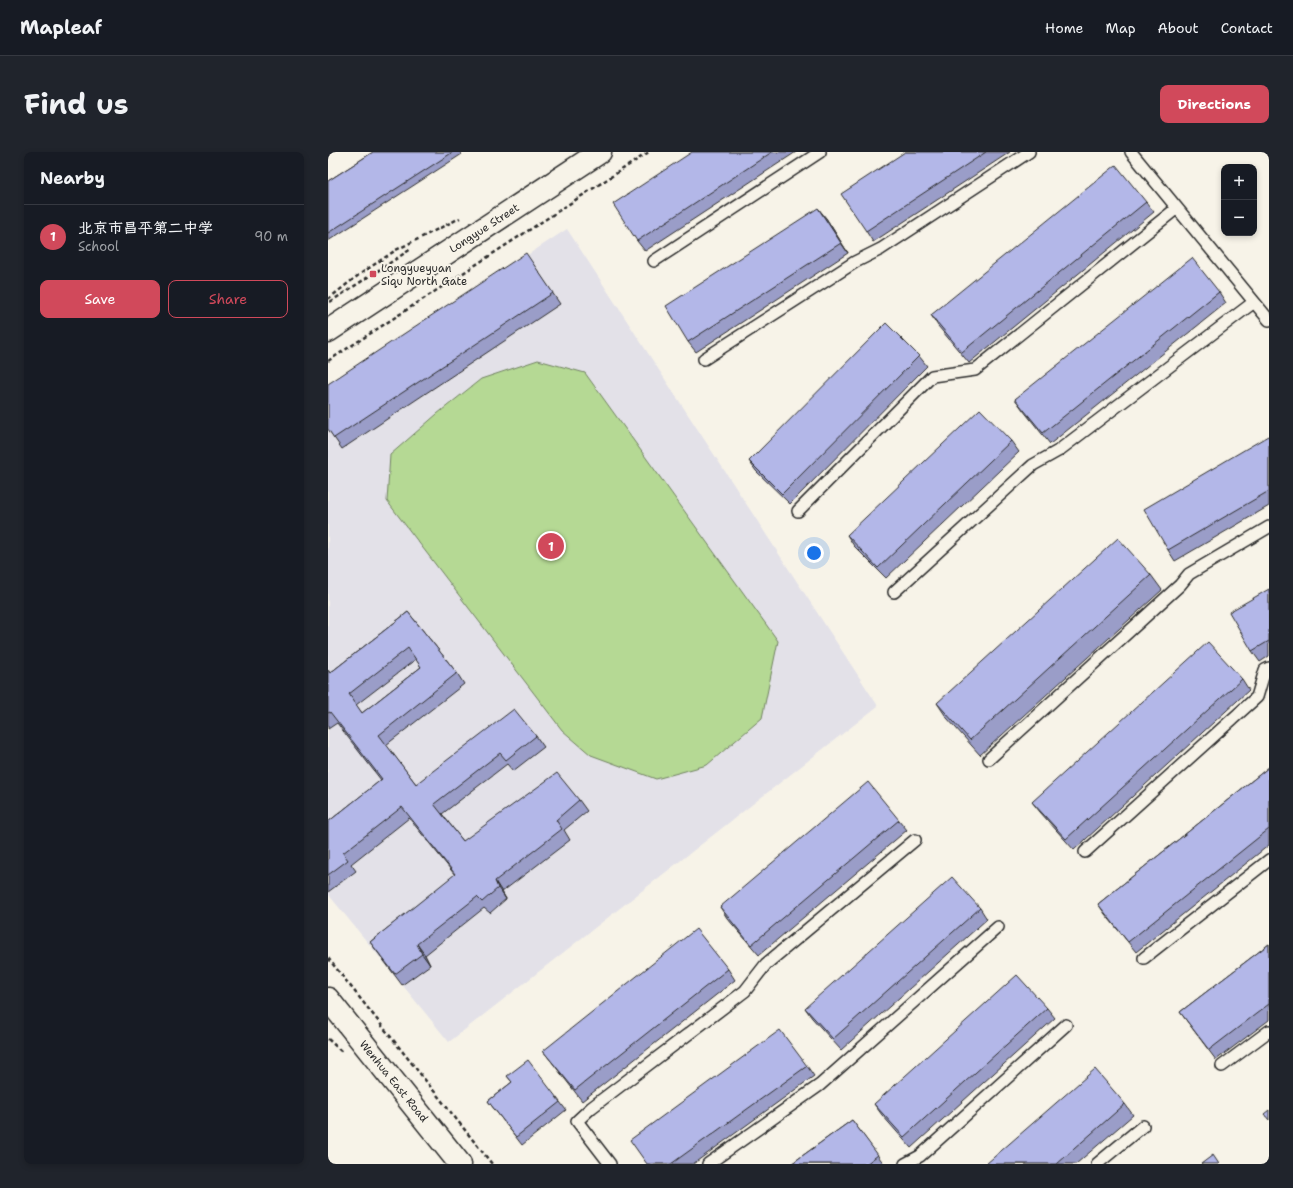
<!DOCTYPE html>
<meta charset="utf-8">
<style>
body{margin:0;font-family:"Shantell Sans","LXGW WenKai TC",sans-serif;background:#20242c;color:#f1f3f6}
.controls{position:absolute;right:12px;top:12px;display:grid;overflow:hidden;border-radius:8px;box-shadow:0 2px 6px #0003}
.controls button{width:36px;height:36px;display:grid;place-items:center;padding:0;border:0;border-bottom:1px solid #363941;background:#171b24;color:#f1f3f6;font:20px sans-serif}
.you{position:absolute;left:486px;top:401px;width:14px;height:14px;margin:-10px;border:3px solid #fff;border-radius:50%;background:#1a73e8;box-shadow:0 0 0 6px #1a73e833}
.badge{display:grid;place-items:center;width:26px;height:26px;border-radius:50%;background:#d1495b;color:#fff;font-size:13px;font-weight:700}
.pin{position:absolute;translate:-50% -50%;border:2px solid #fff;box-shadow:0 1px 4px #0006}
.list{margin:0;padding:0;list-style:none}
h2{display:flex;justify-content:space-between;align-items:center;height:52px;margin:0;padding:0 16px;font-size:17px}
h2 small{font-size:13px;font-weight:400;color:#9ea1a6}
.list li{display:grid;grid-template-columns:26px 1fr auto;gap:12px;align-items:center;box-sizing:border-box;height:64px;padding:0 16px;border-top:1px solid #363941}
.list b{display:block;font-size:15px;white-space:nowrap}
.list p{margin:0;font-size:13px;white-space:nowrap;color:#9ea1a6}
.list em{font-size:13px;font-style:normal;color:#9ea1a6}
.actions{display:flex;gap:8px;padding:12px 16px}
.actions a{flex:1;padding:9px 0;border:1px solid #d1495b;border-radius:8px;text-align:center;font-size:14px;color:#d1495b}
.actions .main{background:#d1495b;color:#fff}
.map{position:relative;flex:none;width:941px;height:1012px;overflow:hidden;border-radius:8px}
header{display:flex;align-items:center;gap:24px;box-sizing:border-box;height:56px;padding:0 20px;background:#171b24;border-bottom:1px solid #363941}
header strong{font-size:19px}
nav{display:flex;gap:22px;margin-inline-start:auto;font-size:14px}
.intro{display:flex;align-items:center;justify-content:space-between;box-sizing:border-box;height:96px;padding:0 24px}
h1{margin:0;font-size:28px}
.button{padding:10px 18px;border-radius:8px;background:#d1495b;color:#fff;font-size:14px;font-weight:700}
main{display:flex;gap:24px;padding:0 24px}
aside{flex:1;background:#171b24;border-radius:8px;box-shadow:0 2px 6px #0003}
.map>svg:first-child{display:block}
</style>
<header>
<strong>Mapleaf</strong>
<nav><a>Home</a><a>Map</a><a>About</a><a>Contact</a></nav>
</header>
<div class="intro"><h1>Find us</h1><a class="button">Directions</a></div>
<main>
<aside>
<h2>Nearby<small></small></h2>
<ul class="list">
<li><span class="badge">1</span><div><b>北京市昌平第二中学</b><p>School</p></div><em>90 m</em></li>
</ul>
<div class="actions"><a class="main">Save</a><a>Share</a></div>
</aside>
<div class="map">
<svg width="941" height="1012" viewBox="0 0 941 1012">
<rect width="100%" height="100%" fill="#f7f3e8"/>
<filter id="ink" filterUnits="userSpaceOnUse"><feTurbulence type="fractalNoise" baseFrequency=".025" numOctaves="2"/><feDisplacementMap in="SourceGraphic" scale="8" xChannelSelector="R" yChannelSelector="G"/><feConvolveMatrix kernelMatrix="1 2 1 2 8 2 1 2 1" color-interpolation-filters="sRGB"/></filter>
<g filter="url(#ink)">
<path fill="#e3e1e8" d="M239 77 550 554 121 890 0 742V234Z"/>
<path fill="#b5d994" stroke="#708260" d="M210 208 257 221 450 489 434 566 379 613 328 627 263 603 234 578 59 349 62 303 109 262 153 227Z"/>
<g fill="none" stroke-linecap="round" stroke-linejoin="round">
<defs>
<path id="lane" d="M803 0 941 168
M326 109 492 0
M376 207 527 110 553 97 701 0
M470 359 604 224 647 218 849 56
M566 440 705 313 730 299 926 150
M661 607 852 433 861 422 941 375
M757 700 929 545 937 518 941 516
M816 806 941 708
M894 914 941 879
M282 1012 249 969 263 956 417 839 438 812 587 688
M380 1012 492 933 670 775
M577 1012 592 1004 738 873
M769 1012 815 974"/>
<path id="secondary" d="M0 179 272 0
M0 847 132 1012"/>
</defs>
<use href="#lane" stroke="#2b2b2b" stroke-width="14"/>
<use href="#secondary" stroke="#2b2b2b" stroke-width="25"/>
<path stroke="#2b2b2b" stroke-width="2.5" stroke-dasharray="4 3" stroke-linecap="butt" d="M0 147 32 122 68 98 132 66
M2 150 83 97
M0 209 321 0
M0 806 164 1012
M0 887 14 900"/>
<use href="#lane" stroke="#f7f3e8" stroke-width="11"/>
<use href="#secondary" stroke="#f7f3e8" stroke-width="22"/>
</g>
<path fill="#9a9dc8" stroke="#2b2b2b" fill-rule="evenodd" d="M45 0H132L134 2 0 89V29Z
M364 0H468L317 99 309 89Z
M577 0H682L545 90 538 79Z
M818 50 826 60 641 211 610 174 603 163Z
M498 66 520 101 368 200 360 190Z
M205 112 232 152 14 297 0 277Z
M891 140 898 151 722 292 695 258 687 247Z
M591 204 599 214 462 352 428 319 421 309Z
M941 285V354L847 409 840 398Z
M683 289 691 300 558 426 526 394 519 383Z
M823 423 834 438 652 603 619 566 609 551Z
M941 437V504L932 510 924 499Z
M80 460 129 521 136 532 58 593 88 632 208 584 216 595 185 619 179 612 114 662 135 689 251 648 259 659 236 678 242 688 174 740 178 747 162 761 156 756 97 803 102 813 74 833 42 790 127 723 81 666 23 712 28 719 0 740V670L53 628 9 571 0 577V518L2 521ZM88 507 93 515 34 561 28 553Z
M914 527 921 538 746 698 712 660 704 650Z
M941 615V693L808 800 777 762 770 752Z
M571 668 579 678 431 803 399 766 392 755Z
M652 756 659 767 513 898 484 866 477 856Z
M941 792V868L888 908 852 860Z
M400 817 407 828 254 949 223 909 215 899Z
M719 856 727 866 583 996 554 963 546 952Z
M479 914 486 924 365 1012H319Z
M179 924 232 950 238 958 194 993 160 949 184 930Z
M797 952 805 963 748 1012H658Z
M524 968 556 1012H463Z"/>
<path fill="#7d80a2" stroke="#2b2b2b" d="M490 56 498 66 520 101 513 91Z
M167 729 174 740 178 747 170 736Z
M89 792 97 803 102 813 94 802Z"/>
<path fill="#b3b7e8" stroke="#2b2b2b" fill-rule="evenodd" d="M45 0H125L0 81V29Z
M364 0H444L309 89 285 52Z
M577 0H658L538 79 513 42Z
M788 13 818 50 634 200 603 163Z
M490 56 513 91 360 190 338 154Z
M198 101 225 141 6 286 0 277V232Z
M864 106 891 140 715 281 687 247Z
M558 171 591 204 454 342 421 309Z
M652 257 683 289 550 416 519 383Z
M940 284 941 285V339L840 398 816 357Z
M790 386 823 423 642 588 609 551Z
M941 437V489L924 499 901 460Z
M80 460 129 521 51 583 88 632 186 557 208 584 178 608 172 601 106 652 135 689 229 621 251 648 228 668 234 677 167 729 170 736 154 750 149 745 89 792 94 802 67 822 42 790 127 722 74 655 15 701 20 708 0 723V670L54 627 2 560 0 561V518L2 521ZM80 496 93 515 34 561 21 542Z
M880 490 914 527 738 687 704 650Z
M941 615V677L800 790 770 752Z
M540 630 571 668 423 793 392 755Z
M624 725 652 756 505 887 477 856Z
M368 777 400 817 247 938 215 899Z
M941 792V852L881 898 852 860Z
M689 823 719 856 576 985 546 952Z
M452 878 479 914 343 1012H319L302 988Z
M200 908 232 950 188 985 160 949 184 930 179 924Z
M767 917 797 952 729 1012H658Z
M941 958V968L936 962Z
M524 968 550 1003 538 1012H463Z
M885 1003 891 1012H873Z"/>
</g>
<rect fill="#d1495b" stroke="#f7f3e8" stroke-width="1.5" x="41" y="118" width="8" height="8" rx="2"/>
<g text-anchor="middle" stroke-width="4" stroke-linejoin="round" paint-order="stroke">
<g font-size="11" fill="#2b2b2b" stroke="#f7f3e8">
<text transform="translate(156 76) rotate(-33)" y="4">Longyue Street</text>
<text transform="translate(66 929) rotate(51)" y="4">Wenhua East Road</text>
</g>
<g font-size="11" fill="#2b2b2b" stroke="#f7f3e8" text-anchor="start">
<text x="53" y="120">Longyueyuan<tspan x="53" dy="13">Siqu North Gate</tspan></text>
</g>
</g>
</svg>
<div class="controls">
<button>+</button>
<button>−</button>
</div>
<div class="you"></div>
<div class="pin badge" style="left:223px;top:394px">1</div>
</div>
</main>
